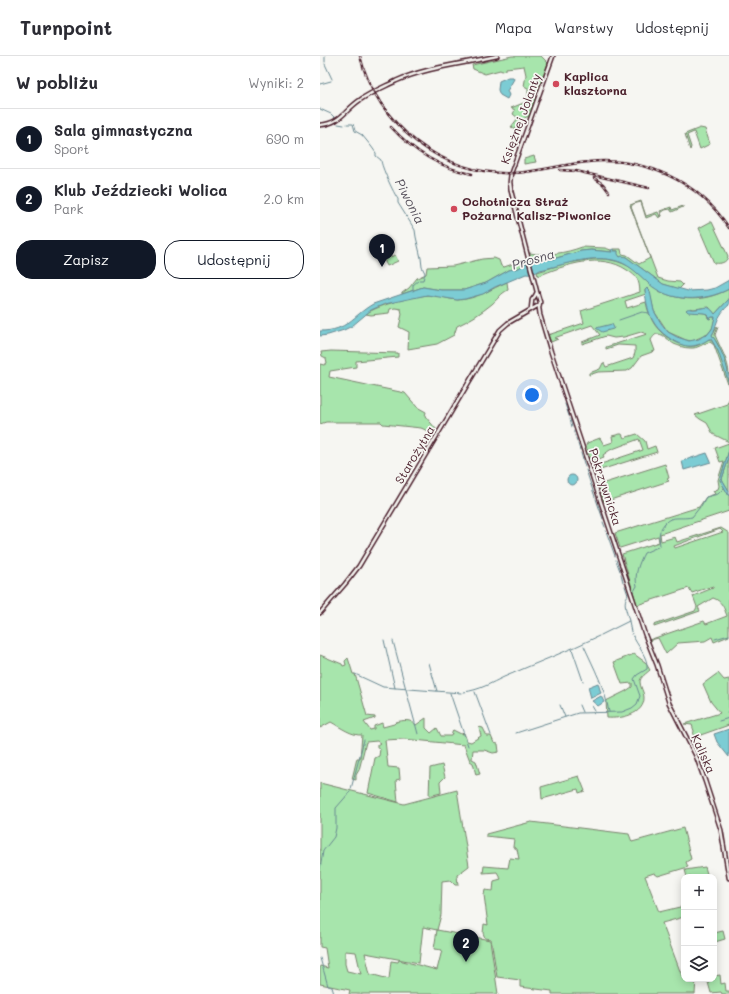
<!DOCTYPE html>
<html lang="pl">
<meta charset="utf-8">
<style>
body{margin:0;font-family:Mali,sans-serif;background:#f7f7f7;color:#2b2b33}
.controls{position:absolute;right:12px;bottom:12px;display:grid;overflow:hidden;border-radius:8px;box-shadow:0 2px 10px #0003}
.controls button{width:36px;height:36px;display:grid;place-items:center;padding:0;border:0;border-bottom:1px solid #e1e1e2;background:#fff;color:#2b2b33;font:20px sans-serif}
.you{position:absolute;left:212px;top:339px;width:14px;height:14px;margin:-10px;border:3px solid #fff;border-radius:50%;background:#1a73e8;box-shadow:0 0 0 6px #1a73e833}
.badge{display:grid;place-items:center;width:26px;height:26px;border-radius:50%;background:#111827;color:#fff;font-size:13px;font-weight:700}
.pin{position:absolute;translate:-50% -33px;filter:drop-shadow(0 1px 2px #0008)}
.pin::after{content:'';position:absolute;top:21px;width:14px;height:12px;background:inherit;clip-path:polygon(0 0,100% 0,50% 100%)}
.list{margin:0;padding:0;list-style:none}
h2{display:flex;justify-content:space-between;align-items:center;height:52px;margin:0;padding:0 16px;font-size:17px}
h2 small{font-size:13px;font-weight:400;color:#7c7c81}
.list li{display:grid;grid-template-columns:26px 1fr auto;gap:12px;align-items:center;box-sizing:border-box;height:60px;padding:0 16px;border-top:1px solid #e1e1e2}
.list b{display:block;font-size:15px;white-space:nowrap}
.list p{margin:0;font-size:13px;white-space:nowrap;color:#7c7c81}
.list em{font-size:13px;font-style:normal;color:#7c7c81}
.actions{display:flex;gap:8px;padding:12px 16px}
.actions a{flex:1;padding:9px 0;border:1px solid #111827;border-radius:16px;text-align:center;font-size:14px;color:#111827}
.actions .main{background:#111827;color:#fff}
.icon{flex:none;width:22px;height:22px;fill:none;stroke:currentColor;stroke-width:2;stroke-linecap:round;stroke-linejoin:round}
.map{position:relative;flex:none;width:409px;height:938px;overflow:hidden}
header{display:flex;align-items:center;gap:24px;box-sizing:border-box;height:56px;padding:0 20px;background:#fff;border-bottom:1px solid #e1e1e2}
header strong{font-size:19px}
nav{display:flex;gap:22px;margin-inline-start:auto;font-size:14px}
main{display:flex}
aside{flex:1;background:#fff}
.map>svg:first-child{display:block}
</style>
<header>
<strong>Turnpoint</strong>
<nav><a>Mapa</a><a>Warstwy</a><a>Udostępnij</a></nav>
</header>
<main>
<aside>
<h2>W pobliżu<small>Wyniki: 2</small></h2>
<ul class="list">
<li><span class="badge">1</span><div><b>Sala gimnastyczna</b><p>Sport</p></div><em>690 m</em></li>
<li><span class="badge">2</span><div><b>Klub Jeździecki Wolica</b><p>Park</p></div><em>2.0 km</em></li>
</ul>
<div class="actions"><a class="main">Zapisz</a><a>Udostępnij</a></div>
</aside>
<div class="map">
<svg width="409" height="938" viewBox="0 0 409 938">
<rect width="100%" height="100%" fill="#f6f6f2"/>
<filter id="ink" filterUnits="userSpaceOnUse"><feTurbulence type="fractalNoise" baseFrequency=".025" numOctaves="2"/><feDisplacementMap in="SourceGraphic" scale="8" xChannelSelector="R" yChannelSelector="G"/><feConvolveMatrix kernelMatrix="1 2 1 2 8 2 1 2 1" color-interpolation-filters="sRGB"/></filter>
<g filter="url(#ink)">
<path fill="#a7e5ac" stroke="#78826c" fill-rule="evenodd" d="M192 0H221L228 7 209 61H206L203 64 199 74 191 71 198 62 193 58 195 54 191 52 206 46 208 42V32L204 30 206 19 204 10 186 12V14L182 15 180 14 165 18 153 13 152 9Z
M380 72 385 73 390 88 380 93 374 76 367 79 371 91 370 94 365 78Z
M214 100 216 106 204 108V103Z
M321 145 326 160 338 156 340 161 342 160 340 155 351 151 352 154 363 150V151L352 156 350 153 345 154 341 157 342 160 339 162 336 158 326 162 321 146 313 148 311 151 338 222 348 225 360 226 363 229 359 233 343 228 306 201H300L297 198 298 195H294L293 193H301L302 198 307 199 319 208 330 202 310 149Z
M390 166H392L408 200C407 207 400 208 394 207L379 172Z
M262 191 285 192 291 194 292 196 271 194 261 195 233 203 211 205 209 197C227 200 246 197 262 191Z
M75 199 78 205 67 210 64 204Z
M174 202 179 204 181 210 184 211 205 204 206 207 199 212 189 214 184 217 180 219 166 227 144 234H121L103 231 82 238V237L89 232 97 222 106 218 107 211 133 210 162 203Z
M274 203C289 202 305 206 317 216 324 222 330 229 338 234 341 237 345 237 349 239 370 246 390 243 409 233V243L395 258 389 251 374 253 370 252 371 255C376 258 381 255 387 258L388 262 390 263 392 261H395L393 271 388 278 372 285 366 284 348 276 334 255 330 238 325 234 326 238 305 245 307 252 326 246C328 256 332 267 339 274 346 282 364 292 375 290 380 289 385 285 389 283 397 286 409 321 409 331L394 289 390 286C383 287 378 293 370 292 364 292 359 290 354 288 350 286 344 278 338 278 335 278 333 281 331 284L335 295 321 300 312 312 307 315 278 316 269 319V317L280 313 283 307H284L286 311 313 302 315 297V290L298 289 286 293V291L327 278 321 276 304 281 294 282 286 280 262 288V286L280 279 272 269 234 282 238 283 231 286 228 279 264 267 261 255 320 236C319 224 318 221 307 214 281 196 245 209 218 220L217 216 247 207Z
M187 226 188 234C180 238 179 242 172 248 161 257 150 264 137 270L134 279 117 288 88 293 89 276 79 271 82 258 81 253 75 252 70 253 69 257 51 259 46 258C57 249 97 239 111 239 120 239 129 244 138 244 157 243 171 233 187 226Z
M397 270 398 271 395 279C400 292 409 305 409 319L398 289 392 279Z
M11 295 78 297V301L36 305V311L10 315 9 321 85 337 97 351 106 356 105 360 116 373V374H111L108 375 101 372 63 368 61 366H6L0 368V308L4 309 7 307 6 302 2 300 1 296Z
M409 343V386L393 378 387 367 380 363 375 359 407 348Z
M300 378H302L304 382 317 378 325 385 327 393 335 390 337 396 274 416 272 411 323 394 319 383 290 394 283 399 284 401 271 406 266 390 267 387 280 382 284 389 293 386 292 380Z
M409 387V394L400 424 409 440V455L340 478 341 485 355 481 357 486 401 472 409 477V580L394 586 392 581 385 585 358 587 346 598 338 582 331 584 330 587 329 584 384 565 386 568 407 560C404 552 402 545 393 542L378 551 380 555 334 571V569L375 555 377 551 373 540 393 532V530L372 537 369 532 317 549 302 498 339 486 338 480 300 492 295 477 379 451 386 441 395 438 393 435 398 433 399 430 398 424 404 405 400 406 395 392ZM400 473 403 476 355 492 354 490Z
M409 402V435L402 423Z
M345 408 349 422 347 423 349 425 284 446 278 429Z
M314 598 325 606 330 614C327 617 320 621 320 626 320 631 324 636 324 641 325 659 300 663 287 662L286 645 306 635 312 631V627L302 628 294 606Z
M0 599 22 608 23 610 26 609 25 605 28 602 33 618H35L47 660 55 661V662L44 666 50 674 54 673V670L62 667 63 671 74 668 76 666C84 664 90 663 96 669L106 662V672L111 677 117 672 121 680H131L133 674 141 678 144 677 147 685 151 686 161 680 159 671 163 672 167 680H171L174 687 178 688 179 696 173 697 164 694H153L152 703 156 705 160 718 156 719 153 707 150 705 144 689 84 683 65 684 68 711 79 712 80 723 76 724 78 746 48 737 55 702 59 700 60 693 57 692V689L60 687 57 685 46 686 39 714 36 719V724L32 723 37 702H40L42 679C32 680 20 671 11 666L0 672Z
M398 617 404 624 409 623V669L375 681 373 679 374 675 372 669 364 668 400 657 391 646 383 628Z
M122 709 125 721 120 726 121 737 109 740 110 712Z
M259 720 265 735 259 737 258 733 222 743 221 731Z
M0 727 84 748 137 734 149 810 137 819 138 829H135L130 824 122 825 121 859 117 874 170 884 178 938H29L30 934 0 928V910L8 912 5 892 0 891ZM103 871 117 874 114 893 122 894 117 914 79 904 78 906 71 905 69 923 50 918 45 897 99 907ZM25 895 36 896 41 918 27 915 25 908Z
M211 766 309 778 312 786 363 772 371 803 366 806 368 811 338 820 334 817 325 820 339 856 364 850V861L342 867 363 923H376L375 938H232V935L200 931V924L177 921 171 883 165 882 163 877 164 868 168 869 164 839 165 834 173 835 174 825 181 823 177 816 163 817 164 810 188 812 190 802 199 803 197 793 193 791 194 783 166 780V778Z
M385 811 388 821H367L365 814Z
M403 875 405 883 395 886 394 877Z
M400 919 401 928 405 927 406 935H409V938H402L401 936 391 937 387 923H394V920Z"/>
<path fill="#7bccd4" stroke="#678790" d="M188 21H193L194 23 187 35 189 39 187 43 180 39 178 34 179 25Z
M293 193 294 195H298V198L300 201 302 200 306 201 343 228 368 235 387 234 395 232 409 224V233C384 246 350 247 328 227 317 217 308 207 293 204 268 199 244 209 220 214 215 217 213 219 206 218L175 231 163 238 145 243 137 244 107 239 65 248 51 254 32 270 24 274 8 279 0 280V275C28 275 32 260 53 248L103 231 121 234H144L166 227 189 214 199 212 207 206 214 204 233 203 261 195 271 194 292 196 291 194Z
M327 232 330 235 334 255 341 267 348 276 357 281 369 285 379 283 383 280 387 279 392 273 395 261H392L389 263 387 258 384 257 368 256 366 254 367 253C370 252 372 254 376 253 386 252 388 248 395 258L409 243V249C404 253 399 260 397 266 395 271 395 274 392 279 401 293 409 310 409 327L398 295 391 283H389C377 291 367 293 354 285 333 273 327 258 325 234Z
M292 268 294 272 293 273 282 276 276 272Z
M409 394V402L402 423 409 435V440L400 424Z
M387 397 391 406 364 414 362 405Z
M247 424a5 5 0 1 1 10 0a5 5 0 1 1-10 0Z
M278 627 281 637 271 642 268 631Z
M281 640 284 646 278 650 272 645Z
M409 673V701L397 686 394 678Z"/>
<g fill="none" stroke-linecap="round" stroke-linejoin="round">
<path stroke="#678790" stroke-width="1" d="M5 0V6
M5 8 12 23
M0 28 11 25
M0 53 11 58 15 62
M18 68 24 69
M27 68H33L35 75 42 79 51 90 56 97V100L61 104C61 110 74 138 78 143V147L95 174 96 181 101 202 102 211 105 217 103 224H99L93 229V235
M299 264 322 256 329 257
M245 348 249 360
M250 363 252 371
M254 375V377
M255 379V380
M256 382 257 386
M258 388 260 394
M261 397 265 411
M266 414 275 441
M276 443 283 463
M381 450 386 441 398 438 404 432
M283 466 285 471
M341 473C349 457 358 464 372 461L380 451
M286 475 295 500
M296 504 300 515
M301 518 303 526
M314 535 317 530C314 519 319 507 324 497L340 490 339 480 340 475
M281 579 309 565C307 556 302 546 308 539L305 530
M395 583 409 579
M64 584 75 632
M73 585 98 678
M264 590C274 612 285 632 289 656
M252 593 263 625
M109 607 117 635
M35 618 63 631 141 637
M144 636C160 634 171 627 184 621 216 607 248 595 279 580
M155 636 171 679
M130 637 148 690
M240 649 245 661
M259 649 262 656
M272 650 275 655
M407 656 409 655
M399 665 409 662
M196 677 258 657 302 656 312 652 317 648 320 640 314 623 317 619 327 613C329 602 316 588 312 578 310 574 310 569 309 565
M31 733 44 684
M0 813 3 795 14 781 16 772V752L30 736
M0 902 8 930 12 931 14 938"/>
<defs>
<path id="secondary" d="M233 0 191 117 190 126 191 135 217 236 220 246 219 252 220 259 231 296 325 579 337 609 349 647 376 700 385 725 401 774 409 822
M0 69C21 67 24 55 40 44 51 36 64 31 76 25 107 11 143 8 177 0
M211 253 212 244 215 240 217 236
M0 557 25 528 39 510 180 274 188 267 219 249"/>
</defs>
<use href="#secondary" stroke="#4a1f2b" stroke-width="5.5"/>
<use href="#secondary" stroke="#f6f6f2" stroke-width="2.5"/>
<defs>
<path id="rail" d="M40 0C57 69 122 120 193 117 219 116 243 108 268 106 323 100 379 125 409 172
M71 71C93 95 120 112 152 118
M240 114 256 115 329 132
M274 122 283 128 289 136"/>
</defs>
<use href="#rail" stroke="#4a1f2b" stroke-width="2.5"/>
<use href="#rail" stroke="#f6f6f2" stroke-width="1" stroke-dasharray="3" stroke-linecap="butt"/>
</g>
</g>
<g fill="#d1495b" stroke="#f6f6f2" stroke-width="1.5">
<circle cx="236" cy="28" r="4"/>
<circle cx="134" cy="153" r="4"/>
</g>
<g text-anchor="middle" stroke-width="3.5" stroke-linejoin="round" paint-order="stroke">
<g font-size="12" font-weight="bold" fill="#4a1f2b" stroke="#f6f6f2" text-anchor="start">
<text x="244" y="25">Kaplica<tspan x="244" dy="14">klasztorna</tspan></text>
<text x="142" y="150">Ochotnicza Straż<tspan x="142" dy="14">Pożarna Kalisz-Piwonice</tspan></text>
</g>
<g font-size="12" fill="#4a1f2b" stroke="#f6f6f2">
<text transform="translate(201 63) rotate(-70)" y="4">Księżnej Jolanty</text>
<text transform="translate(95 399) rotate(-59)" y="4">Starożytna</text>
<text transform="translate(285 431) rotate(72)" y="4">Pokrzywnicka</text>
<text transform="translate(383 698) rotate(66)" y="4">Kaliska</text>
</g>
<g font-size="13" font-style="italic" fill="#59535e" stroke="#f6f6f2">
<text transform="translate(90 145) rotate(63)" y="5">Piwonia</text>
<text transform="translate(213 203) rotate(-16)" y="5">Prosna</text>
</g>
</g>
</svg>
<div class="controls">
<button>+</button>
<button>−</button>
<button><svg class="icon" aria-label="layers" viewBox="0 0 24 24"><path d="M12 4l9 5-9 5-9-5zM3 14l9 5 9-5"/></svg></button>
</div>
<div class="you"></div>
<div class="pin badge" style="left:62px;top:211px">1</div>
<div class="pin badge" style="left:146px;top:906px">2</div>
</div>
</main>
